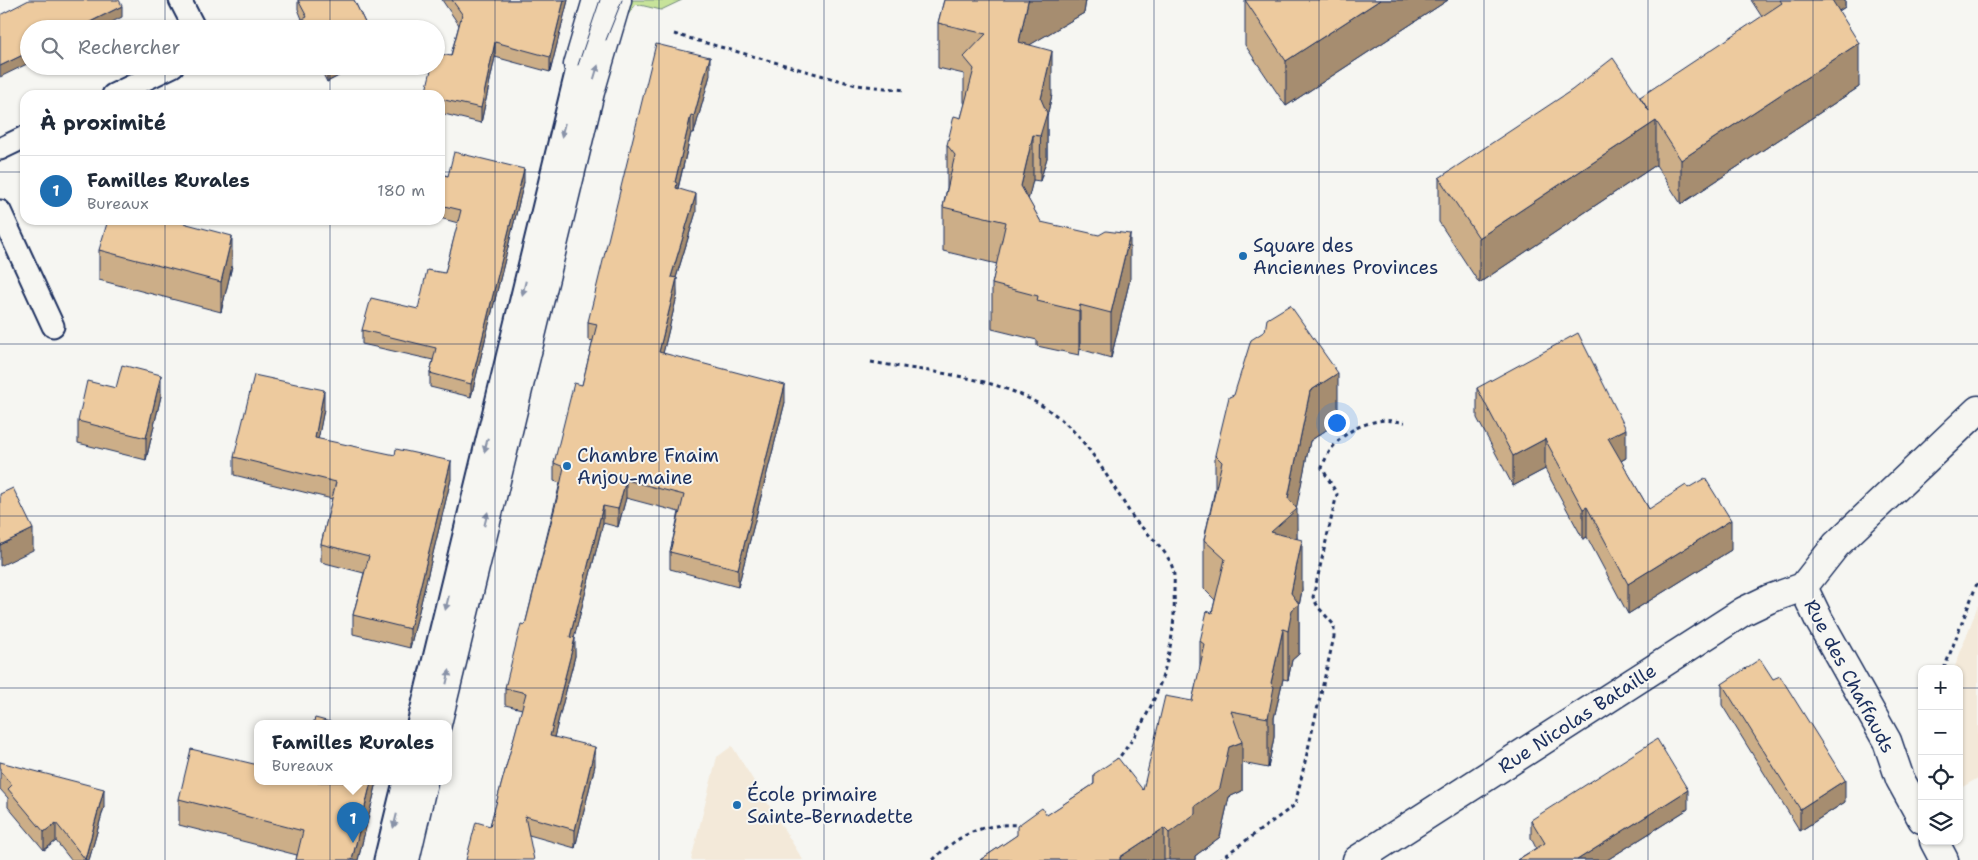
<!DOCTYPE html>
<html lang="fr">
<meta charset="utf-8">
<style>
body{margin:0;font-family:"Shantell Sans",sans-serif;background:#f2f2f3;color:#1f2937}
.controls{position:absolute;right:15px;bottom:15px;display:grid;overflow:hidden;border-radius:10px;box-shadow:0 1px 4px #0004}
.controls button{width:45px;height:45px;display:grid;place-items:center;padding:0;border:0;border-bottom:1px solid #e0e1e3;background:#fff;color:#1f2937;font:25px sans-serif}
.you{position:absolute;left:1336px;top:422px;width:18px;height:18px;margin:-12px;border:4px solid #fff;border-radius:50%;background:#1a73e8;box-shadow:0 0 0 8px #1a73e833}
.badge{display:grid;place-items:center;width:32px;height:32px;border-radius:50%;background:#1f6fb2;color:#fff;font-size:16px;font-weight:700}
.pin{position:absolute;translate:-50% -41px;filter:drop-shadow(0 1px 2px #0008)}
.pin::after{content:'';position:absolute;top:26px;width:18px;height:15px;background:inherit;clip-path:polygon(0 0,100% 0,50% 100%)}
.popup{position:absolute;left:254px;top:720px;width:198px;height:65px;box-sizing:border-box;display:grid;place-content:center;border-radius:10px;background:#fff;filter:drop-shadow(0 1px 4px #0005);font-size:16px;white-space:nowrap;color:#747a83}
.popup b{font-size:19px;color:#1f2937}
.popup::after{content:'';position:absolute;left:50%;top:100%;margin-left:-10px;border:10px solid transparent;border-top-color:#fff}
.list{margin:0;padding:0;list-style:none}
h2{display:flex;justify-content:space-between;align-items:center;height:65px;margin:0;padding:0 20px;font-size:21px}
h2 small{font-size:16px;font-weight:400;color:#747a83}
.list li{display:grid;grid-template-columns:32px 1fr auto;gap:15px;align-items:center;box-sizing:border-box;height:70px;padding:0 20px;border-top:1px solid #e0e1e3}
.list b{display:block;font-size:19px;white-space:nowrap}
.list p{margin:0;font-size:16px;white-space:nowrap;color:#747a83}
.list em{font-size:16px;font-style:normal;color:#747a83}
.icon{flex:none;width:28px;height:28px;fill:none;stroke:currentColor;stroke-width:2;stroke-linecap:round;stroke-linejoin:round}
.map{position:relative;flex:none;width:1978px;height:860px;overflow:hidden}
.search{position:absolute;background:#fff;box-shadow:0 1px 4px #0004;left:20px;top:20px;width:425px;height:55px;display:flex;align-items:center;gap:12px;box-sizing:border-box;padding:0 18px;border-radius:28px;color:#747a83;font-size:19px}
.panel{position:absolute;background:#fff;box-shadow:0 1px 4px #0004;left:20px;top:90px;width:425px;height:135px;border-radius:15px}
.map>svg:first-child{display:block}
</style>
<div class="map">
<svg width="1978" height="860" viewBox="0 0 1978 860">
<rect width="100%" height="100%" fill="#f6f6f2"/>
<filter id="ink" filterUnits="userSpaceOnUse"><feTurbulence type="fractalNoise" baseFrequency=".02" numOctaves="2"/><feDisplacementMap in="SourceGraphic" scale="10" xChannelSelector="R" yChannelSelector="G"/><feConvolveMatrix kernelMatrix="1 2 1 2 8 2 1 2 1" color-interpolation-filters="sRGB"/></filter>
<g filter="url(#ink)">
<path fill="#f3e9d9" d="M1978 605V778L1959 789V669H1954Z
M732 746 803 860H691L717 757Z"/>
<path fill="#c7e39a" stroke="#71897c" d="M625 0H682L661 10 636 4 627 16 620 14Z"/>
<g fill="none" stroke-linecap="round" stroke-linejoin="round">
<defs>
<path id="lane" d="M180 0 195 29
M113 95 173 66
M0 149 25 137
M0 211 53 326
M418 724 578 65
M385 860 404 782"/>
<path id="street" d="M578 65 597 0
M1803 587 1819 620 1887 741 1900 779 1922 819
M1803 587 1836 545 1978 410
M437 724 590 92 617 0
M1934 841 1944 860
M405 860 423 782
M1357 860 1744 611 1769 599 1803 587"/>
</defs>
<use href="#lane" stroke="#1b2f5e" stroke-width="25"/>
<use href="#street" stroke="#1b2f5e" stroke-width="31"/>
<path stroke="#1b2f5e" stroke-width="3" stroke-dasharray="4 4" stroke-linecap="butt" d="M674 34 856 85 905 90
M871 362C927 372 989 375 1039 404 1078 426 1099 463 1122 500 1126 506 1130 513 1134 519 1146 533 1169 551 1173 570 1175 576 1174 585 1174 592 1177 652 1155 714 1117 760
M1944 669 1978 581
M933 860C960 833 984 823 1021 825
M1219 860 1295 805 1334 637V625L1318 607 1313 597 1337 494 1322 468C1330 442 1351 426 1378 421 1386 419 1397 422 1405 422"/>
<use href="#lane" stroke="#f6f6f2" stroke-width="21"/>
<use href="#street" stroke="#f6f6f2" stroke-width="28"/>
<path stroke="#1b2f5e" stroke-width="1" d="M606 40 622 0
M578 65 600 0"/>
</g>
<path fill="#ccae88" stroke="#1b2f5e" d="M298 0H354L368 29H301V20L302 19 298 9Z
M442 0H568L550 72 495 57 481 123 440 113V95L459 25Z
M944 0H1086L1084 13 1029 45 1052 95 1047 116V158L1040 181 1033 180 1028 199 1041 222 1130 279 1111 358 1080 349 1079 355 1037 346V340L992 329V284L997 264 943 251V207L947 188V145L961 118 965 104 964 102V74L938 68V23Z
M1245 0H1448L1286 106 1245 45Z
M1751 0H1845V7L1839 11 1859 87 1681 204 1656 165 1479 283 1439 222V178L1640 98 1762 17Z
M319 66H358L327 82Z
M710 75 694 133H691L678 189 696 212 676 278 677 296 663 353 785 402 738 587 670 569V552L679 512 626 498 618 527 603 523 574 638 575 656 554 737 595 765 575 848 529 835 490 826 522 709 505 705V688L525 625 560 483 554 481V463L582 385 593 341 588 340V322Z
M440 174 448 176 524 182 471 397 430 387V373L433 360 362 344V330L418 309 445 273 458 223 440 218Z
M99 250 232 266 221 312 99 280Z
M116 388 161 396 146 460 78 443V421Z
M1477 388 1626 458 1621 461 1649 509 1731 550 1628 614 1587 537 1583 539 1545 469 1513 486 1477 418Z
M324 409 318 439 451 479 410 648 353 634V615L364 573 321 562V544L332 499 234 475V457Z
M1338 422 1310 441 1296 508 1297 539 1302 590 1299 606V654L1292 660 1288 680 1283 679 1274 718V737L1268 768 1242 763V791L1229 797 1220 837 1195 856V860H980L1094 784V774L1143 790 1192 701 1200 669V641L1212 613 1215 600 1204 589V540L1215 489V455Z
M1773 679 1845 802 1800 831 1722 705V684Z
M0 762 104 807 89 860H71L56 841 44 850 8 807V798L0 789Z
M258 782H377L358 860H296L297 855 179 825V799Z
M1688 809 1607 860H1517L1536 848 1531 838V820Z"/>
<path fill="#a68d6f" stroke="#1b2f5e" d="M564 0H568L550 72V57Z
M1029 0H1086L1084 13 1028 46 1019 42 1028 1Z
M1380 0H1448L1286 106V61Z
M1819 0H1845V7L1819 24Z
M122 6V17L98 29H76Z
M495 42V57L481 123V108Z
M1859 43V87L1681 204V160Z
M1052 51V95L1047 116V158L1040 181 1041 99Z
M29 52V63L0 77V66Z
M710 57V75L694 133V116Z
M336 66H358L327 82V70Z
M691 115V133L677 192V200L675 182Z
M1656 121V165L1479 283V238Z
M1033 135V180L1021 230V186Z
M524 169V182L471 397V384Z
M696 194V212L671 294V277Z
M1130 234V279L1111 358V313Z
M232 236V266L221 312V282Z
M677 278V296L659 370V352Z
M1080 305V349L1079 355V311Z
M1338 373V422L1310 441 1296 510 1297 509V559L1271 532 1288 498 1310 391Z
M161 375V396L146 460V438Z
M785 385V402L738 587V569Z
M324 390V409L315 456V438Z
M1626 429V458L1608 468V438Z
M1545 439V469L1513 486V456Z
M451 461V479L410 648V629Z
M626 480V498L618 527V509Z
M603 506V523L570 654V637Z
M1587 507V537L1583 539V509Z
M1731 520V550L1628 614V584Z
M33 529V550L0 566V545Z
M1302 540V590L1299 606V654L1292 660 1288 680V631L1291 593Z
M1283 629V679L1274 718V737L1268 768V718L1271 683Z
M575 638V656L550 753V736Z
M1242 742V791L1229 797 1220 837 1195 856V860H1169V833L1195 806 1229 747Z
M595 747V765L575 848V830Z
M1845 780V802L1800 831V809Z
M371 782H377L358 860H352Z
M104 789V807L89 860H85Z
M1688 790V809L1607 860H1577Z
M56 823V841L44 850V832Z
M1164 828V860H1120V857Z"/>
<path fill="#edca9e" stroke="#1b2f5e" d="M29 0H119L122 6 76 29H29V52L0 66V15Z
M298 0H354L368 29H306L301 20 307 17Z
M452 0H564L550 57 495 42 481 108 440 99V95H425L432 66H436V53L451 56 462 14Z
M944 0H1029L1028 1 1019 42 1052 51 1041 99 1047 113 1040 136 1033 135 1021 186 1041 222 1099 235 1106 231 1130 234 1111 313 1080 305 1079 311 1037 301 1038 296 992 284 1006 222 943 207 955 155 947 145 954 116 961 118 974 69 964 57 986 34 938 23Z
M1245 0H1380L1286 61Z
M1780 0H1832L1859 43 1681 160 1656 121 1479 238 1439 178 1572 90 1613 58 1649 111 1640 97 1782 3Z
M656 44 710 57 694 116 691 115 675 182 677 183 676 188 696 194 671 277 677 278 659 352 785 385 738 569 670 552 684 495 626 480 618 509 603 506 570 637 575 638 550 736 595 747 575 830 525 816 534 860H466L476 822 490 826 526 693 505 688 521 624 525 625 558 495 564 467 554 463 574 383 582 385 597 324 588 322Z
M325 66H336L327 70Z
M454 152 524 169 471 384 430 373 436 348 362 330 371 298 418 309 427 270 445 273 461 210 440 205V174L448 176Z
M108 220H172L232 236 221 282 99 250Z
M1290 305 1338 373 1310 391 1288 498 1297 509 1271 532 1302 540 1291 593 1299 604 1292 610 1288 631 1283 629 1271 683 1274 687 1268 718 1231 711 1242 742 1229 747 1220 788 1195 806V814L1169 833 1164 828 1120 857V860H980L1017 835V826L1042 808 1047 815 1094 784V774L1118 758 1143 790 1165 696 1192 701 1205 645 1200 641 1207 611 1212 613 1225 559 1204 540 1222 462 1215 455 1229 397 1234 395 1251 340 1265 331 1267 319Z
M1578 333 1626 429 1608 438 1649 509 1686 485 1688 488 1705 478 1731 520 1628 584 1587 507 1583 509 1545 439 1513 456 1477 388Z
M122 365 161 375 146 438 78 421 87 381 116 388Z
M254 375 324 390 315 438 395 455 396 449 451 461 410 629 353 615 369 556 321 544 336 482 234 457Z
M13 488 33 529 0 545V494Z
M1760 659 1773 679 1780 676 1845 780 1800 809 1722 684Z
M315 718 338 724H313Z
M1657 739 1688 790 1577 860H1517L1545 843 1531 820Z
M191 749 258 765V782H371L352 860H296L303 831 179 799Z
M0 762 104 789 85 859 56 823 44 832 8 789 12 785 0 771Z"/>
<defs><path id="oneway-solid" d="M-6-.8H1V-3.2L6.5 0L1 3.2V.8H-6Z" transform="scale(1.25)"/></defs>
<g fill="#8892a8">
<use href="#oneway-solid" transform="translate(596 72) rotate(-73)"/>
<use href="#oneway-solid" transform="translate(563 130) rotate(104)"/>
<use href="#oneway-solid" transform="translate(524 288) rotate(104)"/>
<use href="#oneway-solid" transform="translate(486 445) rotate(104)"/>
<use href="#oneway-solid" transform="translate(486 519) rotate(-76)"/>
<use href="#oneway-solid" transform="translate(447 603) rotate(104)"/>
<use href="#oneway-solid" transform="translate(448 677) rotate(-77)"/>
<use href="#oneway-solid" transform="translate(395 821) rotate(104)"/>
</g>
</g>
<path fill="none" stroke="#1b2f5e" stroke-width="1" stroke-opacity="0.55" d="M165 0V29M330 0V29M495 0V860M659 0V860M824 0V860M989 0V860M1154 0V860M1319 0V860M1484 0V860M1648 0V860M1813 0V860M165 66V95M330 66V95M0 172H25M440 172H1978M165 220V860M330 220V860M0 344H1978M0 516H1978M0 688H1922M1959 688H1978"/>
<g fill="#1f6fb2" stroke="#f6f6f2" stroke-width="2">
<circle cx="1243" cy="256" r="5"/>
<circle cx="567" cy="466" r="5"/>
<circle cx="737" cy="805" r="5"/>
</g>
<g text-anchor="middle" stroke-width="4" stroke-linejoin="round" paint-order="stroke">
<g font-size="19" fill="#1b2f5e" stroke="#f6f6f2" text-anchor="start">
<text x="1253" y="252">Square des<tspan x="1253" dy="22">Anciennes Provinces</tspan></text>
<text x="577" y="462">Chambre Fnaim<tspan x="577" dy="22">Anjou-maine</tspan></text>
<text x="747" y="801">École primaire<tspan x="747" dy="22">Sainte-Bernadette</tspan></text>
</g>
<g font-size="19" fill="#1b2f5e" stroke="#f6f6f2">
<text transform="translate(1850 676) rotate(62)" y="7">Rue des Chaffauds</text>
<text transform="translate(1577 718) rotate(-33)" y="7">Rue Nicolas Bataille</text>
</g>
</g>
</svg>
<div class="controls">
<button>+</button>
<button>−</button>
<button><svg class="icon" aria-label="locate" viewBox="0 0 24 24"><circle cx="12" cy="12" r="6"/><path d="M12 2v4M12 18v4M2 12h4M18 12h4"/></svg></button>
<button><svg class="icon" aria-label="layers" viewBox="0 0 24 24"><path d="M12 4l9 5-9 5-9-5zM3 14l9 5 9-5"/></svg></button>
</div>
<div class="you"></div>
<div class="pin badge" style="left:353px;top:843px">1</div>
<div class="popup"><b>Familles Rurales</b>Bureaux</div>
<div class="search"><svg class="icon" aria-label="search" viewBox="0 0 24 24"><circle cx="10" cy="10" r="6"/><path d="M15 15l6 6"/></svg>Rechercher</div>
<section class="panel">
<h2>À proximité<small></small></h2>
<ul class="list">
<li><span class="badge">1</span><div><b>Familles Rurales</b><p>Bureaux</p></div><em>180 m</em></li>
</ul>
</section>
</div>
